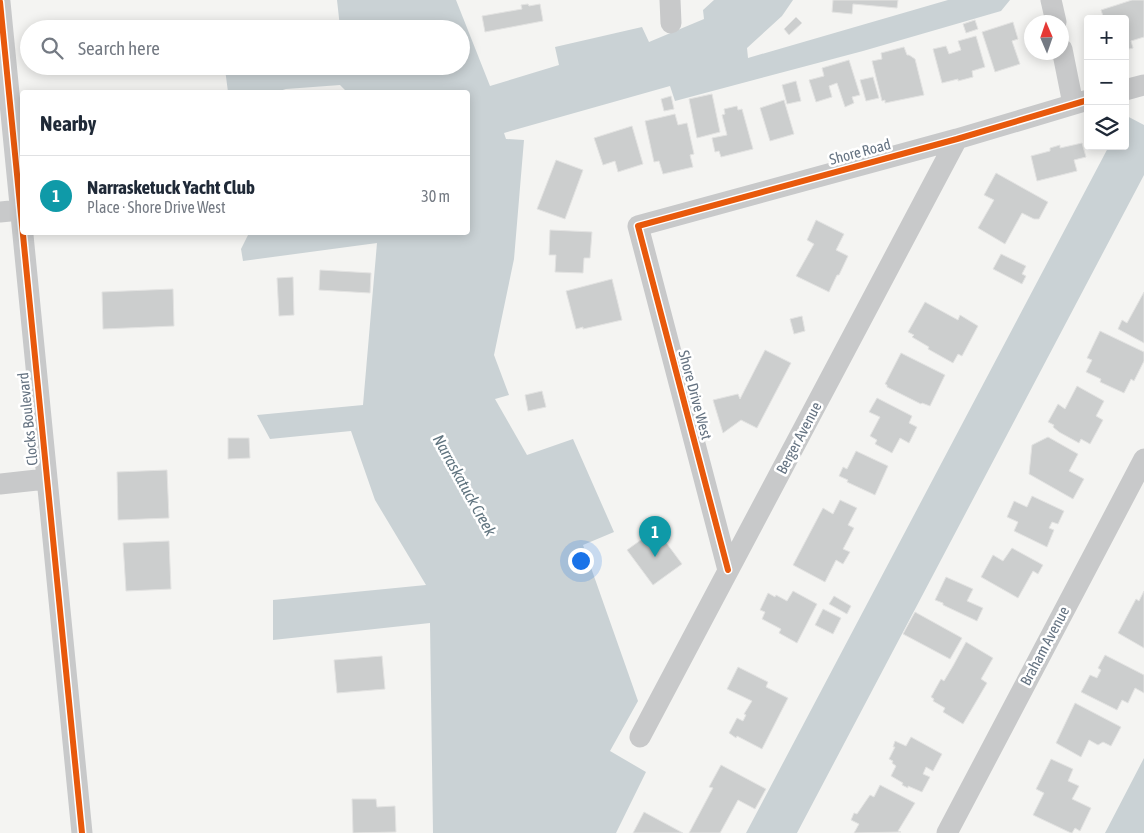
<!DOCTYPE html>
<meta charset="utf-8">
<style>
body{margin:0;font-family:"Asap Condensed",sans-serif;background:#f2f2f3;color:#1f2937}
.controls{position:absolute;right:15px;top:15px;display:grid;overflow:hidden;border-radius:5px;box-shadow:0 2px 12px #0003}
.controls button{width:45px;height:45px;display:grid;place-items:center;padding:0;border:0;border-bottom:1px solid #e0e1e3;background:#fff;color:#1f2937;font:25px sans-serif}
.compass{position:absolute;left:1024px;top:15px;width:45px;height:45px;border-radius:50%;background:#fff;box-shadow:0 2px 12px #0003;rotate:358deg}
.you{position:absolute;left:580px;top:560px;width:18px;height:18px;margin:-12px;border:4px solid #fff;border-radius:50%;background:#1a73e8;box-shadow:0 0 0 8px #1a73e833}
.badge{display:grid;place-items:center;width:32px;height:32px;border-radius:50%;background:#d93025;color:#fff;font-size:16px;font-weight:700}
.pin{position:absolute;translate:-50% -41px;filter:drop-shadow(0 1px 2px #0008)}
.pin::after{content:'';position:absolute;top:26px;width:18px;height:15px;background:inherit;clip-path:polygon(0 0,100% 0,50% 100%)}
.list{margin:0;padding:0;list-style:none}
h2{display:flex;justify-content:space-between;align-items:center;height:65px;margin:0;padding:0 20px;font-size:21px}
h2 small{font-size:16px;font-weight:400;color:#747a83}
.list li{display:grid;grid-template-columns:32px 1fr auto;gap:15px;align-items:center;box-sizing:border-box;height:80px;padding:0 20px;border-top:1px solid #e0e1e3}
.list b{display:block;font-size:19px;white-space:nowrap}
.list p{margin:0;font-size:16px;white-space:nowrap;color:#747a83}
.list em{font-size:16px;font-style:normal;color:#747a83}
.icon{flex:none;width:28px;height:28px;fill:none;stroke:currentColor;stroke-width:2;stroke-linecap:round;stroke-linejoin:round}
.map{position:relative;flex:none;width:1144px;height:833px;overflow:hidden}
.search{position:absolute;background:#fff;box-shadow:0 2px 12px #0003;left:20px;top:20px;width:450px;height:55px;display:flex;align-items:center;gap:12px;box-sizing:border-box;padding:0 18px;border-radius:28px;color:#747a83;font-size:19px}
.panel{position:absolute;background:#fff;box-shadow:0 2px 12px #0003;left:20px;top:90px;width:450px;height:145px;border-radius:5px}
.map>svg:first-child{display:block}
</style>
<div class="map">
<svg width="1144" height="833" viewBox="0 0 1144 833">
<rect width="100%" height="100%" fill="#f4f4f2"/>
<path fill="#cad2d5" d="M337 0H456L490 86 559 65 555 47 642 27 649 42 704 19 703 10 714 0H793L782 16 747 48 748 58 948 0H1010L1001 11 863 51 675 101 670 86 504 133 506 139 524 140 514 259 494 355 509 395 495 399 527 455 573 439 614 532 583 545 638 701 610 751 646 772 616 833H433L430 623 273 640V600L426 585 375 500 351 431 270 439 257 415 363 405 377 243 243 261 241 249 249 233 468 232V92H347L340 85 286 89 276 92H228L225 69 228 66H461V29H333L340 27Z
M1125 115 1144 125V175L797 833H746L1109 146H1125Z
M1144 758V833H1105Z"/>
<path fill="#cccece" stroke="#e3e3e2" d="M833 0H898L897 8 853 4 852 14 832 12Z
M1132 0H1144V37L1131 41 1133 48 1125 50V19H1104L1101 10Z
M528 4 529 6 540 4 543 21 485 32 482 16 522 9 521 5Z
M796 17 802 23 789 35 784 29Z
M975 20 978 29 966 33 963 24Z
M1013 22 1018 39 1012 41 1020 64 995 72 982 32Z
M976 36 985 67 972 71 973 77 958 81V79L942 83 933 49 946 46 949 54 961 50 958 41Z
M904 47 907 55H909L915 59 924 95 885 103V100L882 101 872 61 882 59 881 53Z
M849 60 860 95 852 97 854 103 845 107 837 83 829 86 832 97 816 102 809 80 824 76 822 68Z
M873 77 879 98 866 101 860 80Z
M796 81 801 101 787 104 782 85Z
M712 94 720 132 697 138 689 99Z
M671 96 674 109 664 111 661 99Z
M784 100 794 134 770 141 760 108Z
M737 106 738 110 742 109 753 149 721 157 719 151 715 152 712 138 727 135 722 115 725 114 724 109Z
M675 114 678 125 687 123 694 154 690 155 693 167 663 174 659 161 654 162 645 121Z
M632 126 643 164 618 172 615 161 603 165 594 138Z
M1082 143 1086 157 1074 160 1077 171 1037 181 1031 156 1050 151V148L1060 145V148Z
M556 160 583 170 565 219 537 209Z
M996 173 1048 202 1039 219H1034L1022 213 1005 244 978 228 994 200 984 195Z
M816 220 844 234 836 250 848 256 839 275H837L829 292 796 276 814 244 807 240Z
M550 230 592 232 590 258H584L583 273 555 272 556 255H549Z
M1001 254 1026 266 1022 274 1026 276 1022 284 993 269Z
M320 270 371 273 370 293 319 290Z
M293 277 294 315 279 316 277 278Z
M612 279 622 320 583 329V327L576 329 566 291Z
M173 289 174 326 103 329 102 292Z
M1144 292V343L1118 329 1122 320 1127 323Z
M925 302 958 320 960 315 978 326 962 356 958 354 953 363 928 349 929 347 912 337 914 335 908 332Z
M802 316 805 331 794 334 790 319Z
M1100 331 1144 352V361L1134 381 1131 379 1124 393 1100 382 1101 379 1086 372 1092 360 1087 358Z
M765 350 791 363 757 428 741 420 723 433 713 400 738 394 740 399Z
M901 353 945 375 930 406 922 403 921 404 887 387V385L885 384Z
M1077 386 1104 401 1096 416 1103 420 1090 444 1081 439 1079 443 1059 432 1053 427 1054 425 1048 422 1058 404 1065 409Z
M542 391 546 407 528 411 525 395Z
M877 398 912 416 909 423 917 427 909 443 900 438 892 453 875 444 877 440 870 436 880 417 869 412Z
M1048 437 1078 454 1069 471 1084 479 1073 499 1029 474 1032 445Z
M228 438H249L250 458 228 459Z
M856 451 888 466 875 495 847 482 848 480 839 476 843 467 847 469Z
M167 470 169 518 118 520 117 472Z
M1032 496 1064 511 1058 524 1052 522 1049 528 1054 530 1047 547 1014 531 1018 522 1007 517 1014 501 1027 507Z
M840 500 857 508 848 525 854 528 843 549 850 552 843 564 836 560 825 582 793 565 823 508 833 514Z
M656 529 682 564 653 585 627 550Z
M169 541 171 589 126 591 123 543Z
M1012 548 1043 565 1038 574 1033 571 1018 598 981 577 993 555 1003 561Z
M946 577 973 589 967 601 983 608 977 621 943 605V603L935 600Z
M793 591 817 604 797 643 779 633 781 629 762 619 765 612 760 610 768 593 775 597 776 595 787 601Z
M1144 591V648L1118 633 1136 599 1139 601Z
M834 596 851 606 847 614 829 604Z
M823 609 841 618 833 634 815 625Z
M915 612 962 638 950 659 903 634Z
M966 642 993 658 981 679 987 683 963 724 943 712 945 708 933 701 934 699 931 697 941 679 944 681 953 666Z
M1105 655 1144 675V693L1135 688 1128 703 1122 700 1117 710 1081 692 1090 675 1097 678 1101 670 1098 668Z
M382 656 385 689 337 693 334 660Z
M738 667 768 682 766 687 788 698 762 749 737 736 736 738 729 733 737 718 743 721 746 715 744 714 752 701 727 689Z
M1075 703 1121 727 1111 746 1103 742 1098 745 1089 740 1081 757 1056 743Z
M911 737 942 754 933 771 926 767 923 774 930 777 922 792 908 786V788L902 785 903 783 891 776 896 766 892 763 893 761 889 759 895 747H893L895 741 906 746Z
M1051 759 1073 769 1068 781 1079 786 1072 799 1091 808 1080 831 1075 828 1072 833H1071L1033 815 1044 793 1036 789Z
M721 765 766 789 755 809 738 800 720 833H689L713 788 709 787Z
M880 785 915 803 898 831 901 832 854 833 859 824 851 820 854 813 857 814 870 795 874 797Z
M352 799H376L377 807 395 806 396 832 353 833Z
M644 812 683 833H633Z"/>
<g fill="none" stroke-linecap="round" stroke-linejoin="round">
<path stroke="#c8c9ca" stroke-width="21" d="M670 0 671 23
M1051 0 1056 22
M0 2 82 833
M1062 49 1073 104
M1125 90 1144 85
M0 212 20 210
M0 484 46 479
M728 570 638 226 957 139 1088 100
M640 737 957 139
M947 833 1144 459"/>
<defs>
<path id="cycleway" d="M0 2 82 833
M728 570 638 226 957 139 1088 100"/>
</defs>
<use href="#cycleway" stroke="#fff" stroke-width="9"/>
<use href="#cycleway" stroke="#e8590c" stroke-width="6"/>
</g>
<g text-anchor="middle" stroke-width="5" stroke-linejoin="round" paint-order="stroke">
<g font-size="15" fill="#657382" stroke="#fff">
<text transform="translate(860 152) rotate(-15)" y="5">Shore Road</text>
<text transform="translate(695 395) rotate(75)" y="5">Shore Drive West</text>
<text transform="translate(28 419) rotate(-96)" y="5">Clocks Boulevard</text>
<text transform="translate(799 438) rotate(-62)" y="5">Berger Avenue</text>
<text transform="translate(1045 646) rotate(-62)" y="5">Braham Avenue</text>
</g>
<g font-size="16" font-style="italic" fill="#60747f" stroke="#fff">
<text transform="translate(465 485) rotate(61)" y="6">Narraskatuck Creek</text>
</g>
</g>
</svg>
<div class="controls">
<button>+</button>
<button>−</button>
<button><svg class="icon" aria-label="layers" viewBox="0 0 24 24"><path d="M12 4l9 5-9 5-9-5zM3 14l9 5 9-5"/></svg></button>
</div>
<svg class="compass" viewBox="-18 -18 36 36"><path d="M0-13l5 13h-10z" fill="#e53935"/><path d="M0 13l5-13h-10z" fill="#747a83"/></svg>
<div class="you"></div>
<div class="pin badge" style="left:655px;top:557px;background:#0f9aa8">1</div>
<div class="search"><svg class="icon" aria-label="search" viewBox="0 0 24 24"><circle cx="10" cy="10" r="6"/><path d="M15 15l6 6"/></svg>Search here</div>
<section class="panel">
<h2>Nearby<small></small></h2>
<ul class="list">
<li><span class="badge" style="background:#0f9aa8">1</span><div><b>Narrasketuck Yacht Club</b><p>Place · Shore Drive West</p></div><em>30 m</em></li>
</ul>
</section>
</div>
